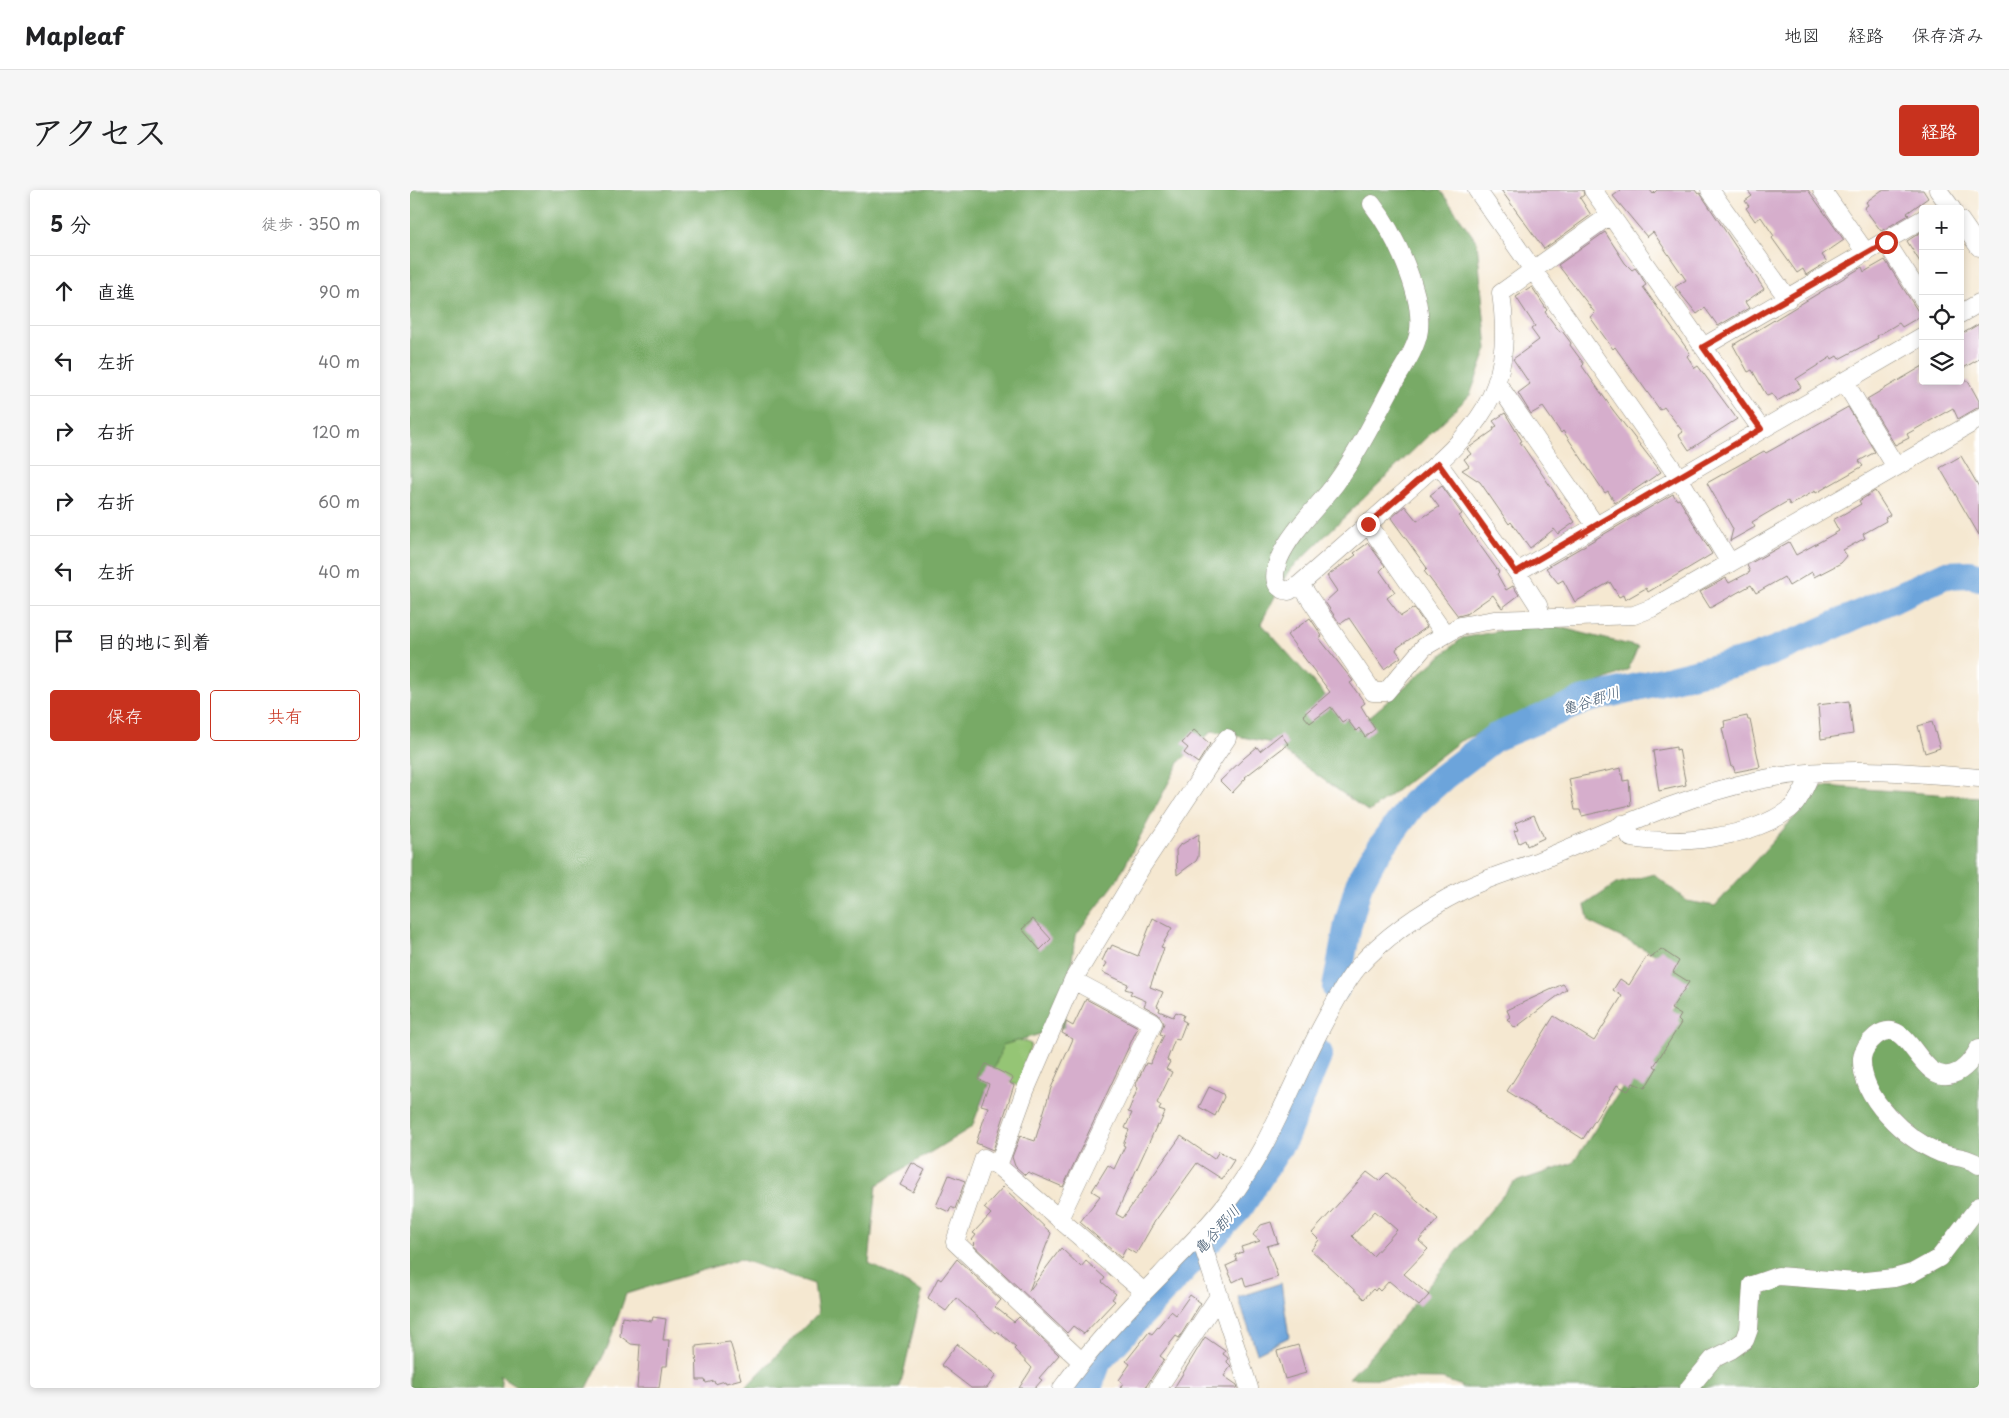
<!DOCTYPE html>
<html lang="ja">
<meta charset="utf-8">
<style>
body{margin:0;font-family:"Playpen Sans","Klee One",sans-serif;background:#f6f6f6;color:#202124}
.controls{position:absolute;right:15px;top:15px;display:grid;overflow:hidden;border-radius:5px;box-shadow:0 2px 8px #0003}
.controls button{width:45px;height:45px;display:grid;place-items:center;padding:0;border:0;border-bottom:1px solid #e0e0e0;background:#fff;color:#202124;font:25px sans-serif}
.stop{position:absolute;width:15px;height:15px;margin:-11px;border:4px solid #c8321e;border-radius:50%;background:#fff}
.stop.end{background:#c8321e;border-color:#fff;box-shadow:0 1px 5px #0008}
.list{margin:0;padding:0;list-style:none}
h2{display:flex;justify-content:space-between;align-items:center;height:65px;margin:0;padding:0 20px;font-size:21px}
h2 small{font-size:16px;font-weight:400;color:#757577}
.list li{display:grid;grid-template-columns:32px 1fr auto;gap:15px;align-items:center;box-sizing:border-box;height:70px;padding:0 20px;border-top:1px solid #e0e0e0}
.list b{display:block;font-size:19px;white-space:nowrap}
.list em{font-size:16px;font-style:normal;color:#757577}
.actions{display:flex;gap:10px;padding:15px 20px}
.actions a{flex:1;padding:11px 0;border:1px solid #c8321e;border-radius:5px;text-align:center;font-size:18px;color:#c8321e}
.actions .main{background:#c8321e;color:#fff}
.icon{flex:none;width:28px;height:28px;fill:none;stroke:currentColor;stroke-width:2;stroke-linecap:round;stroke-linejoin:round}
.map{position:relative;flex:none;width:1569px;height:1198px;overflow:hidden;border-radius:5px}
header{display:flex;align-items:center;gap:30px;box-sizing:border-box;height:70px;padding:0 25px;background:#fff;border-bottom:1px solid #e0e0e0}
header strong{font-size:24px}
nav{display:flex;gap:28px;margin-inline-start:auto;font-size:18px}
.intro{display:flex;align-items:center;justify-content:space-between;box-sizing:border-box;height:120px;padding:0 30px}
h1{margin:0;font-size:35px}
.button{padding:12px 22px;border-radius:5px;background:#c8321e;color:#fff;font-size:18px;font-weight:700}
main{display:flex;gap:30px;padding:0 30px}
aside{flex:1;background:#fff;border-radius:5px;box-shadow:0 2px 8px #0003}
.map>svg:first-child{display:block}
</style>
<header>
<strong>Mapleaf</strong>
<nav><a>地図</a><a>経路</a><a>保存済み</a></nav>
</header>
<div class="intro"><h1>アクセス</h1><a class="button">経路</a></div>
<main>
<aside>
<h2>5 分<small>徒歩 · 350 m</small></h2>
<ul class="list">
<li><svg class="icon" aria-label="ahead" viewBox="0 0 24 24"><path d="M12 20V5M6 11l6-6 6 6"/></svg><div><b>直進</b></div><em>90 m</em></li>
<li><svg class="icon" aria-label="left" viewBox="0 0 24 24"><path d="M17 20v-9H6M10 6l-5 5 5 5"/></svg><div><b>左折</b></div><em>40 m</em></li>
<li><svg class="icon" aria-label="right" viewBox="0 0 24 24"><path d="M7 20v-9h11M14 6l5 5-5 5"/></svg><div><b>右折</b></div><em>120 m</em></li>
<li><svg class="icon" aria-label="right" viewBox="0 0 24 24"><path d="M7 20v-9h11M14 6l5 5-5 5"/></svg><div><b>右折</b></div><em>60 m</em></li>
<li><svg class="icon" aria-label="left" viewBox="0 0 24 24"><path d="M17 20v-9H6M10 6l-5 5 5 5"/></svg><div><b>左折</b></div><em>40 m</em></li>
<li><svg class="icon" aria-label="arrive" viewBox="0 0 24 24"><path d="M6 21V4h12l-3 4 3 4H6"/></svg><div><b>目的地に到着</b></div></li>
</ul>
<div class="actions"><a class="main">保存</a><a>共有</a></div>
</aside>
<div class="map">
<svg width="1569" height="1198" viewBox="0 0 1569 1198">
<rect width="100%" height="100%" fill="#fff"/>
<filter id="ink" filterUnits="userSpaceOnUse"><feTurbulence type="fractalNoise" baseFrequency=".02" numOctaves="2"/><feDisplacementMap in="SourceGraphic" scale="10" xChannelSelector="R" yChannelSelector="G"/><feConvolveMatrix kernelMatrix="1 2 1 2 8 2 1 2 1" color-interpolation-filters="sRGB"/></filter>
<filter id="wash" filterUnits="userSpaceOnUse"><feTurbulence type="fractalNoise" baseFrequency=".0096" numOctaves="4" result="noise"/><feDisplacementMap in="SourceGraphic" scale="20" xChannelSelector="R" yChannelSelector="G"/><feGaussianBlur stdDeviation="1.12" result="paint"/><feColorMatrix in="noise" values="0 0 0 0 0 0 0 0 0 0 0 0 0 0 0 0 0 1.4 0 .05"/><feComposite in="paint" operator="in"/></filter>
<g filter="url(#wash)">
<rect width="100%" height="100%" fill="#f5e8d1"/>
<path fill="#95c574" stroke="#607850" d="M578 838 621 854 609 897 571 873Z"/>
<path fill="#78aa66" stroke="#526a48" d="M0 0H1030L1067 52 1077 159 1060 205 878 382 851 433 945 539 1052 448 1132 433 1228 457 1218 480 1050 551 959 622 862 553 802 541 770 571 706 692 665 746 654 837 593 855 562 937 467 995 459 1073 512 1102 490 1198H335L408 1123 404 1094 329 1069 216 1104 198 1156 177 1198H109L90 1186 92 1198H0Z
M1412 596 1569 607V1198H1051L1052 1196 1032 1189 939 1188 965 1161 1103 993 1163 973 1266 815 1263 773 1179 732 1175 715 1206 694 1244 684 1277 711 1305 716Z"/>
<path fill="#6ca4db" stroke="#4c6883" d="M871 1093 879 1147 847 1163 828 1107Z"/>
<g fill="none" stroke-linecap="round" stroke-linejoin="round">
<path stroke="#6ca4db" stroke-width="28" d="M926 798 938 734 949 694 963 668 1003 614 1033 587 1084 548 1174 510 1342 469 1401 446 1535 385 1560 384 1569 387
M678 1198 688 1171 830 1017 874 948 909 864"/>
</g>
<g id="blocks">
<path fill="#d6aecc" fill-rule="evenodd" d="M1091 0H1173L1174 5 1170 8 1181 25 1134 59Z
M1211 0H1240L1243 4 1247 0H1285L1288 4 1290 3 1354 99 1335 112 1339 118 1308 136 1295 118 1287 124 1265 97 1276 90 1243 42 1237 47 1203 6Z
M1337 0H1398L1434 50 1412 65 1417 72 1396 85 1393 79 1387 83 1362 48 1364 46 1351 27 1345 31 1336 18 1339 16 1335 11 1342 6Z
M1472 0H1513L1518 8 1497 23 1499 25 1471 41 1454 18 1458 15 1456 12Z
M1195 42 1215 73 1222 80 1225 78 1231 86 1236 95 1233 97 1280 163 1277 166 1285 178 1288 176 1327 229 1279 260 1269 245 1273 242 1254 217 1250 220 1205 157 1203 159 1180 127 1185 123 1148 75Z
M1511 42 1513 44V77L1497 51Z
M1475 70 1511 126 1492 137 1489 133 1467 146 1468 148 1429 169 1427 166 1422 169 1421 167 1386 189 1391 197 1367 211 1362 204 1357 206 1342 180 1338 182 1323 155 1452 77 1454 82Z
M1122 97 1137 120 1135 122 1150 142 1152 141 1161 153 1160 155 1174 174 1172 176 1203 220 1251 282 1205 313 1198 301 1195 303 1153 241 1151 243 1133 217 1121 224 1108 203 1120 194 1103 169 1129 150 1121 139 1125 136 1106 107Z
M1569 134V169L1550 180V145Z
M1513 176V191H1558L1569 211V217L1548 229 1543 218 1497 244 1499 248 1485 255 1457 209Z
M1438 217 1465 262 1449 271 1453 276 1406 303 1405 301 1380 315 1378 311 1342 332 1345 337 1320 351 1323 339 1297 293 1354 261 1356 263Z
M1095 223 1112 251 1110 252 1165 332 1148 344 1144 339 1120 358 1101 332 1099 334 1070 292 1052 280 1059 276 1054 269 1061 264 1057 259 1084 240 1083 238 1087 236 1083 231Z
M1551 266 1569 297V345L1530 278Z
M1032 296 1052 324 1049 326 1089 382 1087 384 1096 400 1103 396 1109 405 1092 418 1083 405 1056 424 1048 426 1014 381 1017 378 981 328 995 316 1007 331 1029 317 1020 305Z
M1465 301 1480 325 1475 328 1476 331 1453 344 1455 348 1433 360 1437 366 1431 373 1404 387 1402 382 1379 396 1374 387 1346 403 1341 395 1300 418 1290 402 1316 388 1319 393 1340 382 1337 375 1379 352 1386 365 1429 341 1423 330 1451 314 1449 311Z
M1263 304 1267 310 1269 309 1302 364 1277 379 1238 402 1236 398 1215 410 1213 405 1209 407 1200 392 1165 412 1153 390 1148 393 1136 378Z
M958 353 975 376 970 381 985 402 977 408 991 426 1004 418 1017 437 987 458 986 460 991 467 974 479 939 428 930 434 915 412 927 401 917 386 946 365 944 363Z
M900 428 912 446 909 448 943 491 940 493 955 513 951 516 965 539 955 547 949 538 946 541 937 529 932 532 921 517 900 533 893 525 920 502 877 445Z
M1439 511 1443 544 1411 549 1408 515Z
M1337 526 1338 530H1340L1350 577 1325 582 1323 576 1321 577 1312 538 1315 537 1314 531Z
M1522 532 1530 558 1515 563 1508 536Z
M784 540 800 554 788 573 774 563 778 558 772 553Z
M871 544 878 554 835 587 836 588 822 603 810 591 834 568 847 557 850 561Z
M1266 557V560L1269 559 1276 595 1249 601 1243 561Z
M1211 578 1213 591 1219 590 1221 615 1172 626 1170 620H1165L1159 589Z
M1124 625 1134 648 1117 656 1115 650 1109 653 1104 641 1108 640 1105 633Z
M789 644 788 667 786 671 767 685 766 660 769 656Z
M743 728 762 738 751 757 754 758 740 797 753 802 747 816 750 818 749 821 763 827 766 822 774 825 772 830 776 832 769 850 765 849 757 870 760 872 756 879 762 882 747 913 751 916 749 920 755 922 749 936 747 935 706 1024 713 1028 771 946 804 969 809 961 824 970 812 989 787 973 745 1031 726 1064 716 1058 711 1068 670 1032 690 1006 682 1001 698 975 704 979 715 956 713 955 719 940 715 938 722 923 718 922 728 898 725 896 736 873 740 874 754 845 750 844 754 833 748 824 734 816 736 811 720 804 722 801 715 799 718 794 692 782 697 773 692 771 698 758 700 759 702 755 728 766Z
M623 729 641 749 630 760 612 739Z
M1251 759 1269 771 1263 782 1279 792 1261 819 1271 825 1268 830 1271 833 1244 876 1247 878 1235 898 1223 893 1218 901 1207 895 1173 949 1097 901 1144 826 1184 851 1212 806 1203 800 1210 789 1219 795 1237 766 1241 768Z
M1153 794 1157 799 1105 838 1097 829 1100 827 1097 820Z
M676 809 728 837 653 997 618 982 615 985 605 976 602 967 610 946 625 951 641 898 663 849 652 843 656 832 663 836Z
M576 874 603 888 600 893 604 895 583 960 566 953 578 917 571 915 579 894 568 889Z
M799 897 813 904 814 907 805 926 789 917Z
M502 973 515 980 503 1002 490 995Z
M957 982 969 991 977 983 1028 1029 1009 1051 1018 1059 994 1084 1019 1105 1009 1116 979 1091 970 1101 967 1098 965 1101 963 1099 954 1109 901 1060 909 1050 902 1043ZM965 1021 987 1040 963 1066 942 1046Z
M539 985 555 991 545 1019 541 1017 539 1022 526 1016Z
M593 997 641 1043 619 1101 651 1058 671 1077 676 1071 695 1088 692 1092 706 1104 702 1109 705 1111 674 1144 663 1136 657 1143 563 1055 565 1053 562 1050 566 1045 563 1043 581 1024 574 1018Z
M861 1032 868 1053 857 1056 868 1087 836 1097 833 1087 823 1092 816 1076 827 1071 825 1065 833 1062 831 1057 850 1051 843 1045 851 1035Z
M547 1069 591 1110 585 1117 604 1132 609 1127 649 1165 629 1188 632 1190 625 1198H609L622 1178 604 1159 606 1157 587 1141 586 1143 546 1108 536 1121 518 1108 528 1088 531 1090Z
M780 1105 791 1113 789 1116 769 1148 766 1146 750 1166 754 1169 735 1198H710L713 1193 709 1190 720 1174 716 1171 739 1142 742 1144 761 1121 766 1125Z
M212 1127 242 1131 243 1127 256 1129 253 1150H259L257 1176H252L249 1198H227L230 1155 221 1154 210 1146Z
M795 1147 815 1161 813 1164 818 1168 817 1172 821 1176 814 1186 827 1195 828 1198H764Z
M320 1152 331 1189 316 1193 315 1191 305 1194 304 1191 296 1193 295 1190H287L286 1156Z
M547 1154 586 1185 577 1198H561L531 1175Z
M888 1155 896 1183 875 1189 867 1161Z"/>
</g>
</g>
<g filter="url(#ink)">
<use href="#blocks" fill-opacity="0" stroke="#908a7e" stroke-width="1"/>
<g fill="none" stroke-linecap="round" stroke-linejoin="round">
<defs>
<path id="minor" d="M1067 0 1269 288 1320 373
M1183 0 1351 239
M1300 0 1378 109
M1412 0 1456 63
M1528 0 1542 19
M1200 25 1091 103C1106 209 1063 243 989 307 956 336 923 365 890 394L963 502H976L1014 457 1050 436 1084 430 1224 425 1242 418 1569 229
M1550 30 1569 57
M1476 52 1513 109
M1550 124 1569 113
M1293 157 1513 29
M1434 191 1486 277
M1087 193 1186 336
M1028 273 1107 382 1513 146
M958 334 1034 443
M1107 382 1128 415 1132 429
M890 394 879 401C861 399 864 382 869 369 881 341 908 317 926 293 949 261 966 226 985 191 994 176 1007 157 1009 140 1013 103 984 42 962 14
M1212 634 1221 648C1268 656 1341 648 1380 619 1390 611 1396 594 1401 583
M1569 858C1564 868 1554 881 1543 884 1508 896 1500 821 1466 846 1460 851 1453 859 1452 868 1450 908 1496 949 1530 963 1544 968 1556 966 1569 975
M588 976 574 968 545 1052 672 1172
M649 1029 743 833 663 790
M789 1044 839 1198
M734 1102 588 976 615 901 663 790 732 676 817 548
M652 1198C681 1158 715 1121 750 1086 773 1061 798 1038 818 1011 859 958 880 897 911 838 922 818 933 795 948 777 976 745 1016 719 1053 700 1076 688 1102 681 1126 672 1201 641 1269 607 1349 590 1421 575 1496 582 1569 588
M748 1198 809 1106
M1279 1198 1303 1169 1321 1160 1335 1150 1339 1139 1342 1095 1368 1086 1446 1092 1484 1088 1502 1083 1529 1068 1569 1016"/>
</defs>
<use href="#minor" stroke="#908a7e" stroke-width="19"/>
<use href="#minor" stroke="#fff" stroke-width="18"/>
</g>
</g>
<g fill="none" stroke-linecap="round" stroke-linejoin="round" filter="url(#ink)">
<path stroke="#c8321e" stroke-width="6" d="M958 334 1028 273 1106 382 1351 239 1293 157 1476 52"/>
</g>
<g text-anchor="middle" stroke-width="4" stroke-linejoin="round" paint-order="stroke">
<g font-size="15" font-style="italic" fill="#455b71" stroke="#fff">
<text transform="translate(1181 511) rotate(-18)" y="5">亀谷郡川</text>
<text transform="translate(807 1040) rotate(-48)" y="5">亀谷郡川</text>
</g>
</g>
</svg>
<div class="controls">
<button>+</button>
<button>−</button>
<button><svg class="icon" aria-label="locate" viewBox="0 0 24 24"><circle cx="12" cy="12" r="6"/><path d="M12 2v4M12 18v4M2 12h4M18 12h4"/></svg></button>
<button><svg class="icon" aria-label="layers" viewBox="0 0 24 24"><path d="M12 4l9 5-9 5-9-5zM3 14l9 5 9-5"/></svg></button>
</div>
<div class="stop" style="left:1476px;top:52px"></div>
<div class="stop end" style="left:958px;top:334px"></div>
</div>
</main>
